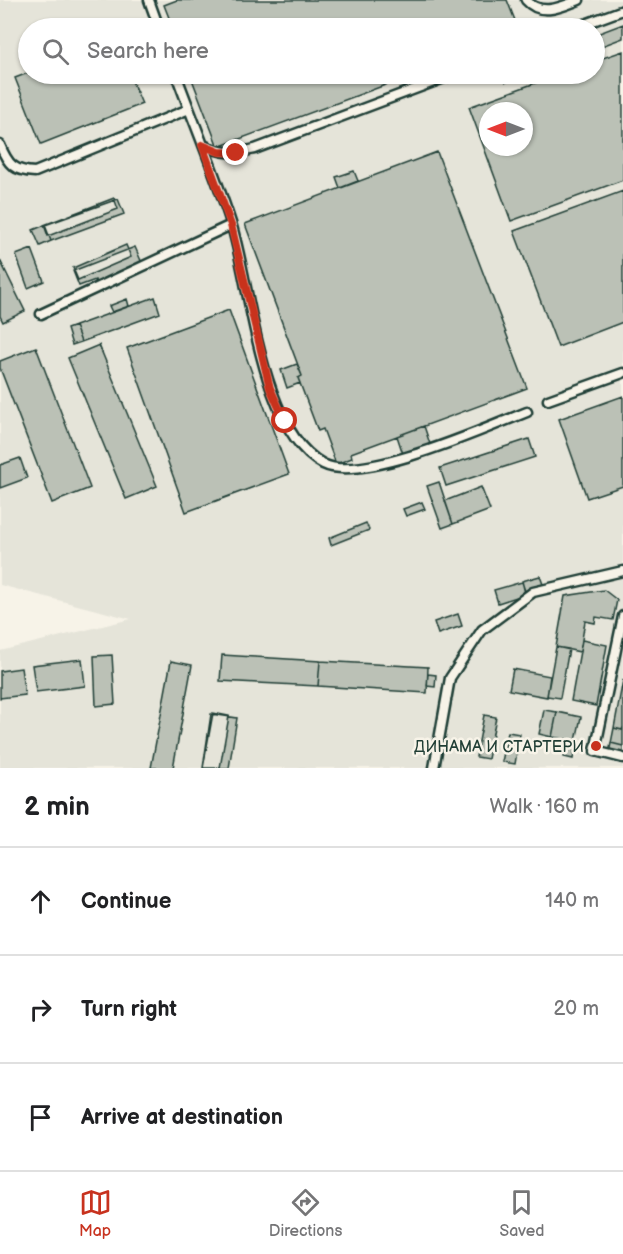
<!DOCTYPE html>
<meta charset="utf-8">
<style>
body{margin:0;font-family:"Balsamiq Sans",sans-serif;background:#f2f2f2;color:#202124}
.compass{position:absolute;left:479px;top:102px;width:54px;height:54px;border-radius:50%;background:#fff;box-shadow:0 2px 4px #0004;rotate:270deg}
.stop{position:absolute;width:18px;height:18px;margin:-14px;border:4px solid #c8321e;border-radius:50%;background:#fff}
.stop.end{background:#c8321e;border-color:#fff;box-shadow:0 2px 6px #0008}
.list{margin:0;padding:0;list-style:none}
h2{display:flex;justify-content:space-between;align-items:center;height:78px;margin:0;padding:0 24px;font-size:26px}
h2 small{font-size:20px;font-weight:400;color:#757577}
.list li{display:grid;grid-template-columns:39px 1fr auto;gap:18px;align-items:center;box-sizing:border-box;height:108px;padding:0 24px;border-top:2px solid #e0e0e0}
.list b{display:block;font-size:22px;white-space:nowrap}
.list em{font-size:20px;font-style:normal;color:#757577}
.icon{flex:none;width:33px;height:33px;fill:none;stroke:currentColor;stroke-width:2;stroke-linecap:round;stroke-linejoin:round}
.map{position:relative;flex:none;width:623px;height:768px;overflow:hidden}
.search{position:absolute;background:#fff;box-shadow:0 2px 4px #0004;left:18px;right:18px;top:18px;height:66px;display:flex;align-items:center;gap:15px;box-sizing:border-box;padding:0 21px;border-radius:33px;color:#757577;font-size:22px}
.sheet{height:402px;background:#fff}
nav{display:flex;justify-content:space-around;align-items:center;box-sizing:border-box;height:84px;border-top:2px solid #e0e0e0;background:#fff;font-size:16px;color:#757577}
nav a{display:grid;justify-items:center;gap:3px}
nav .on{color:#c8321e}
.map>svg:first-child{display:block}
</style>
<div class="map">
<svg width="623" height="768" viewBox="0 0 623 768">
<rect width="100%" height="100%" fill="#f7f3e8"/>
<filter id="ink" filterUnits="userSpaceOnUse"><feTurbulence type="fractalNoise" baseFrequency=".0167" numOctaves="2"/><feDisplacementMap in="SourceGraphic" scale="12" xChannelSelector="R" yChannelSelector="G"/><feConvolveMatrix kernelMatrix="1 2 1 2 8 2 1 2 1" color-interpolation-filters="sRGB"/></filter>
<g filter="url(#ink)">
<path fill="#e5e4d9" fill-rule="evenodd" d="M0 0H623V768H0V651L131 619 0 585ZM28 28H594V74H28ZM488 111H524V147H488Z"/>
<path fill="#bbc1b6" stroke="#1f3d34" stroke-width="1.5" fill-rule="evenodd" d="M177 0H507L518 28H173L164 5Z
M623 24V38L594 49V35Z
M623 51V180L511 221 469 107 560 74H594V61ZM488 111H524V147H488Z
M28 73 129 74 142 104 41 144 15 78Z
M190 74H415L218 147Z
M503 74H521L522 76 506 82Z
M437 152 527 388 351 453 352 458 336 464 323 429 318 431 298 378 302 376 245 224Z
M354 171 358 181 340 188 336 177Z
M623 191V322L558 347 514 231Z
M114 198 118 209 48 236 44 225Z
M118 199 124 214 51 241 45 225Z
M45 225 51 241 40 246 33 230Z
M126 245 131 257 78 280 73 268Z
M135 247 142 263 118 272 119 276 96 284 95 280 79 286 73 271Z
M32 249 44 281 28 288 16 255Z
M0 260 25 311 3 322 0 316Z
M155 297 160 313 81 342 75 326Z
M127 299 129 306 112 312 109 306Z
M229 310 289 474 186 512 127 348Z
M75 326 81 342 72 345 67 329Z
M99 345 157 486 126 499 68 358Z
M36 347 90 488 52 503 0 368V361Z
M297 364 302 376 298 378 300 383 287 388 281 370Z
M623 396V486L587 498 559 419Z
M424 426 430 444 403 454 397 436Z
M529 439 535 457 446 486 440 468Z
M20 458 27 478 0 488V465Z
M439 482 453 524 442 528 427 486Z
M481 487 490 510 453 524 445 501Z
M422 502 425 509 406 516 403 509Z
M366 523 369 530 331 545 329 538Z
M540 576 544 587 525 593 522 581Z
M522 582 526 594 498 603 494 590Z
M604 590 617 600 613 620 596 617 595 623 585 621 580 652 556 647 565 596Z
M458 614 462 626 438 634 434 622Z
M582 640 607 645 596 706 571 701Z
M556 647 569 649 560 698 547 696Z
M112 655 115 704 96 706 94 656Z
M222 655 320 661 318 686 220 681Z
M82 659 85 686 36 692 32 665Z
M171 661 192 665 173 768H151Z
M320 661 428 667 427 693 318 686Z
M21 668 25 695 0 698V671Z
M513 669 550 676 547 697 509 690Z
M428 674 436 675 435 687 427 686Z
M623 680V727L622 730 614 728Z
M544 710 557 712 552 737 539 734Z
M557 712 581 717 576 741 552 737Z
M213 713 229 716 220 768H203Z
M211 714 237 718 229 768H203Z
M484 715 496 717 488 759 476 757Z
M623 727V746L611 743 614 728 622 730Z
M508 732 520 734 515 764 502 762Z
M567 740 576 741 573 759 564 757Z
M611 743 623 746V756L609 753Z"/>
<g fill="none" stroke-linecap="round" stroke-linejoin="round">
<defs>
<path id="service" d="M149 0 159 28
M526 0C541 17 561 7 579 0
M574 28 623 10
M176 74C194 123 215 173 231 223 251 286 260 431 323 464 362 484 486 428 527 412
M0 145C8 165 14 171 35 172L189 109
M203 145C223 154 233 154 255 149L455 74
M41 314 231 225
M548 400 623 373
M623 616 595 751 623 758
M434 768 450 678 482 630 533 592 623 571"/>
</defs>
<use href="#service" stroke="#1f3d34" stroke-width="13"/>
<use href="#service" stroke="#f7f3e8" stroke-width="8"/>
</g>
</g>
<g fill="none" stroke-linecap="round" stroke-linejoin="round" filter="url(#ink)">
<path stroke="#c8321e" stroke-width="8" d="M236 153 219 152 202 145 231 225 270 388 285 421"/>
</g>
<circle fill="#c8321e" stroke="#f7f3e8" stroke-width="2" cx="596" cy="746" r="6"/>
<g text-anchor="middle" stroke-width="5" stroke-linejoin="round" paint-order="stroke">
<g font-size="16" fill="#1f3d34" stroke="#f7f3e8" text-anchor="end">
<text x="584" y="752">ДИНАМА И СТАРТЕРИ</text>
</g>
</g>
</svg>
<svg class="compass" viewBox="-18 -18 36 36"><path d="M0-13l5 13h-10z" fill="#e53935"/><path d="M0 13l5-13h-10z" fill="#757577"/></svg>
<div class="stop" style="left:285px;top:421px"></div>
<div class="stop end" style="left:236px;top:153px"></div>
<div class="search"><svg class="icon" aria-label="search" viewBox="0 0 24 24"><circle cx="10" cy="10" r="6"/><path d="M15 15l6 6"/></svg>Search here</div>
</div>
<section class="sheet">
<h2>2 min<small>Walk · 160 m</small></h2>
<ul class="list">
<li><svg class="icon" aria-label="ahead" viewBox="0 0 24 24"><path d="M12 20V5M6 11l6-6 6 6"/></svg><div><b>Continue</b></div><em>140 m</em></li>
<li><svg class="icon" aria-label="right" viewBox="0 0 24 24"><path d="M7 20v-9h11M14 6l5 5-5 5"/></svg><div><b>Turn right</b></div><em>20 m</em></li>
<li><svg class="icon" aria-label="arrive" viewBox="0 0 24 24"><path d="M6 21V4h12l-3 4 3 4H6"/></svg><div><b>Arrive at destination</b></div></li>
</ul>
</section>
<nav>
<a class="on"><svg class="icon" aria-label="map" viewBox="0 0 24 24"><path d="M3 6l6-2 6 2 6-2v14l-6 2-6-2-6 2zM9 4v14M15 6v14"/></svg>Map</a>
<a><svg class="icon" aria-label="directions" viewBox="0 0 24 24"><path d="M12 3l9 9-9 9-9-9zM9 14v-3h6M13 9l2 2-2 2"/></svg>Directions</a>
<a><svg class="icon" aria-label="saved" viewBox="0 0 24 24"><path d="M7 4h10v16l-5-4-5 4z"/></svg>Saved</a>
</nav>
